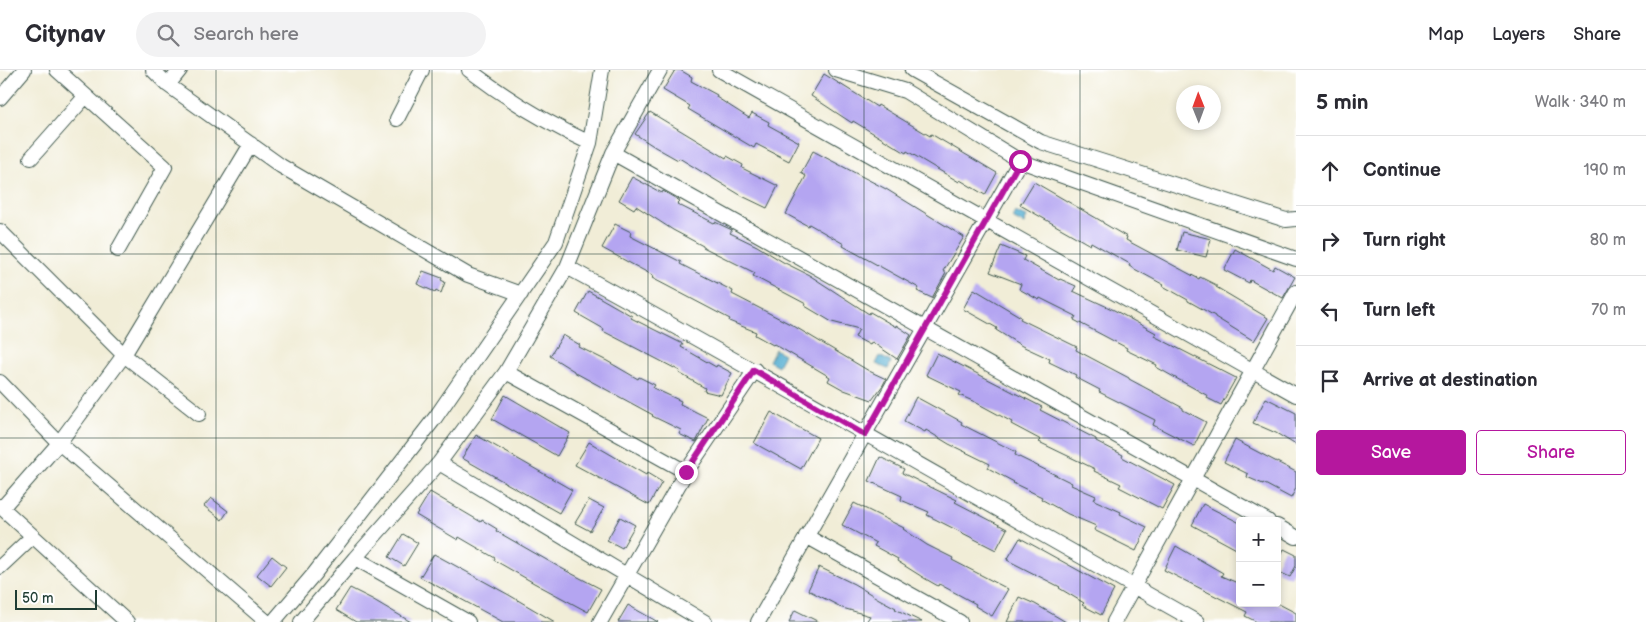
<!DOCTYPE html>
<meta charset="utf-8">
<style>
body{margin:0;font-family:"Balsamiq Sans",sans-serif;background:#f2f2f3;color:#2b2b33}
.controls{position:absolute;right:15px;bottom:15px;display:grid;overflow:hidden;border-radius:5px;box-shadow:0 2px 8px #0003}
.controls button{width:45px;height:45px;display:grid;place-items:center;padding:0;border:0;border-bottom:1px solid #e1e1e2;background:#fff;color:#2b2b33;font:25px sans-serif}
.compass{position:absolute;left:1176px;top:15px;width:45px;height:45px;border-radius:50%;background:#fff;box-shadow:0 2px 8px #0003;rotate:359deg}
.scale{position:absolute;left:15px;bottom:12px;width:82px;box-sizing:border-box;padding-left:5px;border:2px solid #1f3d34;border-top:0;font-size:14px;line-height:18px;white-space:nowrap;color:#1f3d34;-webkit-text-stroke:4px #fff;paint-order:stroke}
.stop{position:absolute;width:15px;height:15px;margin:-11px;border:4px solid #b5179e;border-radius:50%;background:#fff}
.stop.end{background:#b5179e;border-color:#fff;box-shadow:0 1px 5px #0008}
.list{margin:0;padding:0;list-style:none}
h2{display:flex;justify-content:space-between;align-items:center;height:65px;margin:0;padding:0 20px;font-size:21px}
h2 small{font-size:16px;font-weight:400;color:#7c7c81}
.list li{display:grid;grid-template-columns:32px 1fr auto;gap:15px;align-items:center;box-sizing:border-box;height:70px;padding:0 20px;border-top:1px solid #e1e1e2}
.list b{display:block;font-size:19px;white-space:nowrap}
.list em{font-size:16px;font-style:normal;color:#7c7c81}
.actions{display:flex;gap:10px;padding:15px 20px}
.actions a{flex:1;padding:11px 0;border:1px solid #b5179e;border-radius:5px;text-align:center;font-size:18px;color:#b5179e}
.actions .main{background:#b5179e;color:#fff}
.icon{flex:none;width:28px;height:28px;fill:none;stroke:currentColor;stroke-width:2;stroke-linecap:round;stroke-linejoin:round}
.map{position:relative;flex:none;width:1296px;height:552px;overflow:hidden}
header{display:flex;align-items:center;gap:30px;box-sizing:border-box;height:70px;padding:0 25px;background:#fff;border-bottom:1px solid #e1e1e2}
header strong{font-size:24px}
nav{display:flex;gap:28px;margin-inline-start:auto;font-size:18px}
.search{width:350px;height:45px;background:#f2f2f3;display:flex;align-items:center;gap:12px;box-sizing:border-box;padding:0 18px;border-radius:28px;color:#7c7c81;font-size:19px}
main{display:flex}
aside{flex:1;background:#fff}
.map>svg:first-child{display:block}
</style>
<header>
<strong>Citynav</strong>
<div class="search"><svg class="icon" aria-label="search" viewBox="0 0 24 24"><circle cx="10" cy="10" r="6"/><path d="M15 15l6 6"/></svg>Search here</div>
<nav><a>Map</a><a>Layers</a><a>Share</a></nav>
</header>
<main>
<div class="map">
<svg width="1296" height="552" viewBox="0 0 1296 552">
<rect width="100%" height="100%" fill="#fff"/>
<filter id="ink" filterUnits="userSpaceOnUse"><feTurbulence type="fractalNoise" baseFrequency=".02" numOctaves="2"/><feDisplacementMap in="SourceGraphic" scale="10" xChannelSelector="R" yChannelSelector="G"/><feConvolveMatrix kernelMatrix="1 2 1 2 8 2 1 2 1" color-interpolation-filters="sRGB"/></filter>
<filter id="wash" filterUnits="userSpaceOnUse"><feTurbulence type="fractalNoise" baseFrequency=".0096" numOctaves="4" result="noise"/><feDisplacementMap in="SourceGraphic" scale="20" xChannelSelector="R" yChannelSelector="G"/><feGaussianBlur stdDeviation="1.12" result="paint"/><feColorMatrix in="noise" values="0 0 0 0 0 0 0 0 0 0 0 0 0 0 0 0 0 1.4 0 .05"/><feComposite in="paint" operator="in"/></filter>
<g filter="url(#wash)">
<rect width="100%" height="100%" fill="#f1edd7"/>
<path fill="#54aed1" stroke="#3a7682" d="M1015 142 1027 147 1024 154 1012 148Z
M775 279 784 284 778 296 769 291Z
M880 286 891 292 888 299 876 294Z"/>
<g id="blocks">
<path fill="#b4a5f1" d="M675 0H680L692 7 691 11 717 25 716 27 749 48 752 43 769 52 768 55 799 72 789 91 756 74 754 78 727 62 688 39 690 36 663 20Z
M824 4 877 37 878 35 930 66 931 64 997 103 985 125 960 110 959 112 907 81 906 83 853 51 852 53 811 26Z
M650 42 726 88 727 86 743 95 742 98 778 116 767 138 742 126 679 88 678 90 655 77 635 64Z
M813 81 886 119 964 167 943 201 946 203 932 228 917 221 919 218 843 176 844 174 809 154 808 156 786 144 806 106 801 103Z
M632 107 662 123 663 121 675 128 680 131 677 134 714 153 715 152 732 160 730 163 757 176 783 192 809 205 869 244 870 242 896 257V255L911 265 897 289 872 272 870 275 855 267 859 259 832 252 805 236 806 234 753 206 755 203 703 177V176L673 160 636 136 634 139 619 130Z
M1034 112 1103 152V153L1127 167 1126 170 1199 209 1200 207 1216 215V217L1268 248 1254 271 1215 247V246L1188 231V230L1163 216 1164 215 1129 196 1130 194 1091 172 1090 175 1020 135Z
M615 154 631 162 630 166 681 192 680 194 733 221 732 224 792 255 869 301 886 309 883 315 872 330 844 320 828 311 830 307 774 274 773 275 755 265 756 262 729 251 730 249 652 208 654 206 602 178Z
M1182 162 1211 169 1206 187 1177 180Z
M1001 176 1025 186 1023 190 1059 210 1060 209 1076 216 1073 221 1114 240 1156 263 1154 266 1236 308 1221 335 1207 328 1208 326 1156 297 1157 295 1126 280 1127 278 1074 250 1076 246 1040 228 1039 230 1019 219 1021 214 990 202Z
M1235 179 1273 200 1275 196 1295 207 1283 228 1250 210 1249 213 1224 200Z
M423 201 442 208 441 210 445 212 441 223 436 220 435 222 417 214Z
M974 219 1021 247 1020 249 1077 277 1076 280 1129 308V309L1183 338V340L1206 352 1194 376 1153 355 1155 350 1099 322 1100 320 1075 307 1076 305 1049 292 1050 289 1022 276 996 260 997 258 963 239Z
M588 221 632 246 631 248 683 274 681 277 716 297 717 295 732 303 721 325 704 321 705 318 679 303 680 301 603 261 604 259 576 243Z
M563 265 580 275 579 277 607 291 638 309 639 307 655 315 653 318 681 331 680 334 708 348 696 372 679 364 681 360 652 346 653 345 574 302V301L550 286Z
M937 283 1042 337 1040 340 1096 369V371L1123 385 1122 387 1175 415 1162 439 1119 417 1121 414 1094 401 1095 399 1039 372 1041 370 1011 354 1012 352 975 332 959 325 961 322 926 305Z
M505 325 570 363 557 386 492 349Z
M916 327 962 352 961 354 1016 382 1015 385 1072 413 1071 415 1096 426 1094 430 1121 442 1120 444 1147 457 1136 481 1094 460 1096 456 1068 444 1041 429 1042 427 1013 413 1014 412 988 398 990 394 949 374 926 360 925 362 904 351Z
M1266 328 1296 343V375L1276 363 1253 353Z
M771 342 818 368 801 399 754 373Z
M476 365 572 420 559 443 462 388Z
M1235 370 1296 402V418L1291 428 1263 413V414L1247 407 1248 404 1224 392Z
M589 372 646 405 647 403 662 412 649 435 575 395Z
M880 387 904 399 902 403 957 430 955 432 1007 459 996 480 927 445 929 442 901 430 902 426 869 411Z
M430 422 481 452 482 450 497 459 496 461 559 497 601 519 588 542 534 513 494 490 495 488 459 467 458 470 416 445Z
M211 428 228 441 222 450 204 436Z
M589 430 604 438 590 461 575 453Z
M854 433 904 458 903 459 927 475 953 488 952 490 1008 519 992 546 975 536 976 534 939 514 938 516 924 508 897 491 898 489 874 476 876 473 842 455Z
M1203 434 1240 453V481L1192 455Z
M620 447 635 455 622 478 607 470Z
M403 464 418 473 404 496 389 487Z
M1020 468 1114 520 1101 545 1082 535 1084 533 1059 518 1060 517 1007 490Z
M1176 476 1223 503 1221 506 1240 514V533H1277L1296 543V552H1257L1245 546 1247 542 1164 500Z
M1284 479 1296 485V496L1290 507 1277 501V493Z
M434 484 509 525 555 552H503L435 515 420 507Z
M272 486 286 497 271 516 257 505Z
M819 497 854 514 879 529 896 538 895 539 922 552H866L870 546 839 537V536L808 520Z
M350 518 372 529 411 552H356L336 540Z
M1019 527 1035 534 1066 552H1007Z
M628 535 658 552H618Z
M795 540 819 552H789Z"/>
</g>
</g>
<g filter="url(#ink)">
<use href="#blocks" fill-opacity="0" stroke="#3e574c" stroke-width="1"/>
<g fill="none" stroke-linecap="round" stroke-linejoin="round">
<defs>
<path id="minor" d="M57 0 165 97 118 180
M153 0 168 15 281 96 468 205 521 224
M469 0C507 29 547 53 590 73
M719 0 1296 325
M836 0 905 21 1020 91 1296 189
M912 0 1041 72 1286 150 1296 149
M168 15 180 0
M0 28 24 0
M397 49 422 0
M251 74 124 285 59 373 267 552
M613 83 1268 451
M31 88 85 27
M0 161 124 285 199 344
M567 197C779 313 987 434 1197 552
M506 302 686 402
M0 312 59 373 2 438
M439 393 705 552
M0 436 127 552
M1277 456 1296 467
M806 466 960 552
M355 488 468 552
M0 497 33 466
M273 552 314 504 435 348 556 172 590 73 602 0
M301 552 355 488 439 393 506 302 567 197 613 83 660 0
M600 552 686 402 755 300
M758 552 1020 91
M1114 552 1296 222"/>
</defs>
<use href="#minor" stroke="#3e574c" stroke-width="16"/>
<use href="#minor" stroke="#fff" stroke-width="14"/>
</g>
</g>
<g fill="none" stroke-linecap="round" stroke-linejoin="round" filter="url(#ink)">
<path stroke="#b5179e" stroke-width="6" d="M686 402 754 300 865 365 1020 91"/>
</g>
<path fill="none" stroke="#1f3d34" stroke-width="1" stroke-opacity="0.55" d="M216 0V552M432 0V552M648 0V552M864 0V552M1080 0V552M0 184H1296M0 368H1296"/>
</svg>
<div class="controls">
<button>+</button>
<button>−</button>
</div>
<svg class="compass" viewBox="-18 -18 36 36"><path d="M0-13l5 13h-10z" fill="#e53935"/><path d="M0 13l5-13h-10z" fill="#7c7c81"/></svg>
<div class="scale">50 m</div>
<div class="stop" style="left:1020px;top:91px"></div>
<div class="stop end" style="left:686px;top:402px"></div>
</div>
<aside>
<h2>5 min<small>Walk · 340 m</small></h2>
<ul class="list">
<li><svg class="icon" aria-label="ahead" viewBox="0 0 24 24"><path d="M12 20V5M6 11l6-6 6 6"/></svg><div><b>Continue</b></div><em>190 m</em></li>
<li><svg class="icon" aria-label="right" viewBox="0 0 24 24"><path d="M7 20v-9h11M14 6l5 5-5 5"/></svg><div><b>Turn right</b></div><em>80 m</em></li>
<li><svg class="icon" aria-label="left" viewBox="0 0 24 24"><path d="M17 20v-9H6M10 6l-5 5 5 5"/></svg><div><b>Turn left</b></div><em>70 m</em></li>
<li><svg class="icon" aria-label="arrive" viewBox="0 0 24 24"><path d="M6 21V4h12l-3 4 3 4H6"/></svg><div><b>Arrive at destination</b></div></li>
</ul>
<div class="actions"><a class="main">Save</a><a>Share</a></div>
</aside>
</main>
